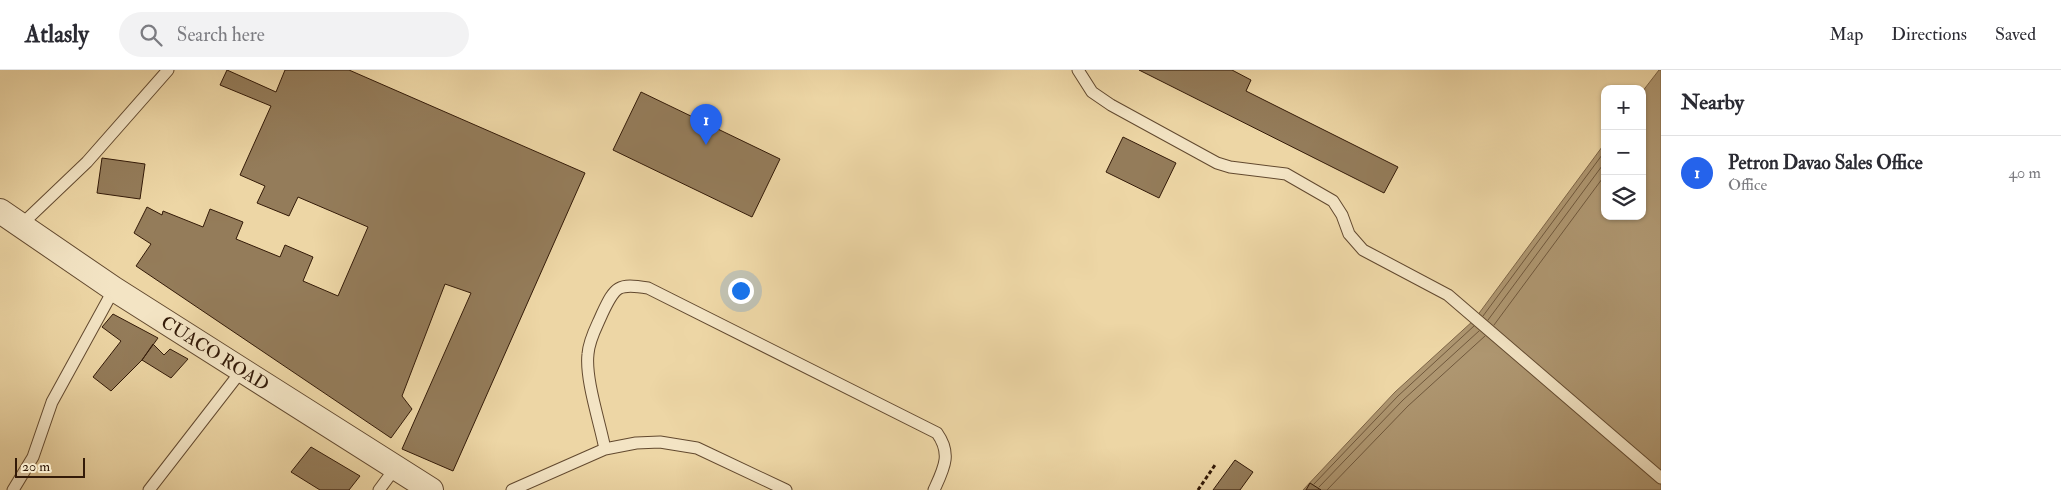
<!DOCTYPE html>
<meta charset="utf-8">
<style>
body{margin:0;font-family:"IM FELL Double Pica",serif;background:#f2f2f3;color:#2b2b33}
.controls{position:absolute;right:15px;top:15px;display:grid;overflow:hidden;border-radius:10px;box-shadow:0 1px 4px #0004}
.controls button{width:45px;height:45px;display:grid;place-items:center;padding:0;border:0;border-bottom:1px solid #e1e1e2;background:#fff;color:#2b2b33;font:25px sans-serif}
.scale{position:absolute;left:15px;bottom:12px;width:70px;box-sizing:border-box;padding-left:5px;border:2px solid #331a08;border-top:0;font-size:14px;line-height:18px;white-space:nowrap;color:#331a08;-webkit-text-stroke:4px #f3e4c4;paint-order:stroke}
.you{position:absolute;left:740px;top:220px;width:18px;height:18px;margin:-12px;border:4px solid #fff;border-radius:50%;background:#1a73e8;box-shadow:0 0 0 8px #1a73e833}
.badge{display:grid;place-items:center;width:32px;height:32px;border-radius:50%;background:#2563eb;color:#fff;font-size:16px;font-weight:700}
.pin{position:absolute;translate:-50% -41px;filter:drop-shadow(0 1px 2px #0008)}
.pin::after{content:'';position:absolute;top:26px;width:18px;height:15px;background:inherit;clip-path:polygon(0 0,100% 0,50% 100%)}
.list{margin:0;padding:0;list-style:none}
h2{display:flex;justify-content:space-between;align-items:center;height:65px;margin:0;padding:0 20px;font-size:21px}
h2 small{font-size:16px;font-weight:400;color:#7c7c81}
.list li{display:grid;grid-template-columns:32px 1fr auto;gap:15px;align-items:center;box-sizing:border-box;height:75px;padding:0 20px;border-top:1px solid #e1e1e2}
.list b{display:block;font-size:19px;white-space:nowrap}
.list p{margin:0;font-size:16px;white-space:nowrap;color:#7c7c81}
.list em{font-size:16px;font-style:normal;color:#7c7c81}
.icon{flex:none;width:28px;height:28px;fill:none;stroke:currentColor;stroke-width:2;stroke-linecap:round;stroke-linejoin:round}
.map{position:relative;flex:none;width:1661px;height:420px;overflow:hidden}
header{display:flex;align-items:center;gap:30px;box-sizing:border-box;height:70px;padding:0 25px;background:#fff;border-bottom:1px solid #e1e1e2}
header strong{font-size:24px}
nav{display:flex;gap:28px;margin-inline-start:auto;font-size:18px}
.search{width:350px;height:45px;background:#f2f2f3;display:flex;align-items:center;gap:12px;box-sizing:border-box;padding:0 18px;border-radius:28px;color:#7c7c81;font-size:19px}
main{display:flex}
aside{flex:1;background:#fff}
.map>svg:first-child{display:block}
</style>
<header>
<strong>Atlasly</strong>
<div class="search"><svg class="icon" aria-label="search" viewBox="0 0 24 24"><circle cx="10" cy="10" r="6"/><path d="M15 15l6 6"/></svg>Search here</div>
<nav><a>Map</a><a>Directions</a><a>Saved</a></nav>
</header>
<main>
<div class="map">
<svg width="1661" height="420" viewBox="0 0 1661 420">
<rect width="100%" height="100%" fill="#edd6a5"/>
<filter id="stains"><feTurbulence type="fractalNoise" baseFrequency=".004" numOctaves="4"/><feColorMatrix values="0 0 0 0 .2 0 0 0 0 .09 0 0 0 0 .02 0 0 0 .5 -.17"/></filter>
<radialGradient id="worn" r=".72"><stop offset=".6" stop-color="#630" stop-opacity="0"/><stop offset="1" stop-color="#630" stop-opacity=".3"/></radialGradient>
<path fill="#ae9670" stroke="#7d6446" d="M1659 0H1661V420H1303L1395 322 1474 250 1605 73V146H1642V22Z"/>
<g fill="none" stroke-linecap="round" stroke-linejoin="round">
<path stroke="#70583c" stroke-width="1" d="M1483 246 1605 81
M1488 250 1605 92
M1494 255 1605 105
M1314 414 1398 326 1474 256
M1319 417 1403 330 1479 261
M1327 420 1408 336 1485 266"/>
</g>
<path fill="#947c5a" stroke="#331a08" d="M227 0 276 22 285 0H349L585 103 453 401 402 379 471 223 445 214 402 326 412 339 391 368 136 196 151 174 134 163 147 137 162 145 163 141 203 157 210 139 243 152 236 169 280 187 285 175 313 187 303 211 338 226 368 157 298 127 289 146 257 133 265 116 240 105 271 36 220 15Z
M1139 0H1232L1251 10 1246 21 1398 97 1384 123Z
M641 22 780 89 752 147 613 80Z
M1123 67 1176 93 1159 128 1106 102Z
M102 88 145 94 140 129 97 123Z
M113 244 158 268 142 290 111 321 93 307 121 271 102 257Z
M153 274 164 285 170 279 188 289 171 308 142 290Z
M311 377 360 406 349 420H320L291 402Z
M1235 390 1253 402 1240 420H1213Z
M1310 413 1321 420H1306Z"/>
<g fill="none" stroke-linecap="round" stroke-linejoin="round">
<defs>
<path id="lane" d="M1078 0 1092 22 1111 35 1217 93 1230 97 1286 104 1333 131 1342 145 1349 164 1363 180 1448 225 1661 408
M21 155 87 92 168 0
M605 379C600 353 585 309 588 284 589 269 597 256 602 244 615 216 618 213 648 218L937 363C952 384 944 398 934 420
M13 420 33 387 52 332 114 219
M149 420 242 300
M379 420 396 397
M512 420 605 379 636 373 660 372 697 378 786 420"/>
<g id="street">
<path id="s1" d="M0 141 114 219 431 420"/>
</g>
</defs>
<use href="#lane" stroke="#62492f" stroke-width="13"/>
<use href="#street" stroke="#62492f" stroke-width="26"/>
<path stroke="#331a08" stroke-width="3" stroke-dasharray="4 2.5" stroke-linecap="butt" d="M1198 420 1215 395"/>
<use href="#lane" stroke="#f3e4c4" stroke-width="11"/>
<use href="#street" stroke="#f3e4c4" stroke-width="24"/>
</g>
<g text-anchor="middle" stroke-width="4" stroke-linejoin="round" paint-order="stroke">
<g font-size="18" fill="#331a08" stroke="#f3e4c4">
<text dy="6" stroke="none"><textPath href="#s1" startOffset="258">CUACO ROAD</textPath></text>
</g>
</g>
<rect width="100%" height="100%" filter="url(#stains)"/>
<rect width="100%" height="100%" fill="url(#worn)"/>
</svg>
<div class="controls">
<button>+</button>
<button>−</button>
<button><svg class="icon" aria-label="layers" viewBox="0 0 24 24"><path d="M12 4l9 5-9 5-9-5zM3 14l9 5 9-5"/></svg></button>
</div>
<div class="scale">20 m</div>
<div class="you"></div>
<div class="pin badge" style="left:706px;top:75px">1</div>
</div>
<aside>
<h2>Nearby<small></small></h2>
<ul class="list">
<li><span class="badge">1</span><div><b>Petron Davao Sales Office</b><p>Office</p></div><em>40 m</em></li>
</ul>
</aside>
</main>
